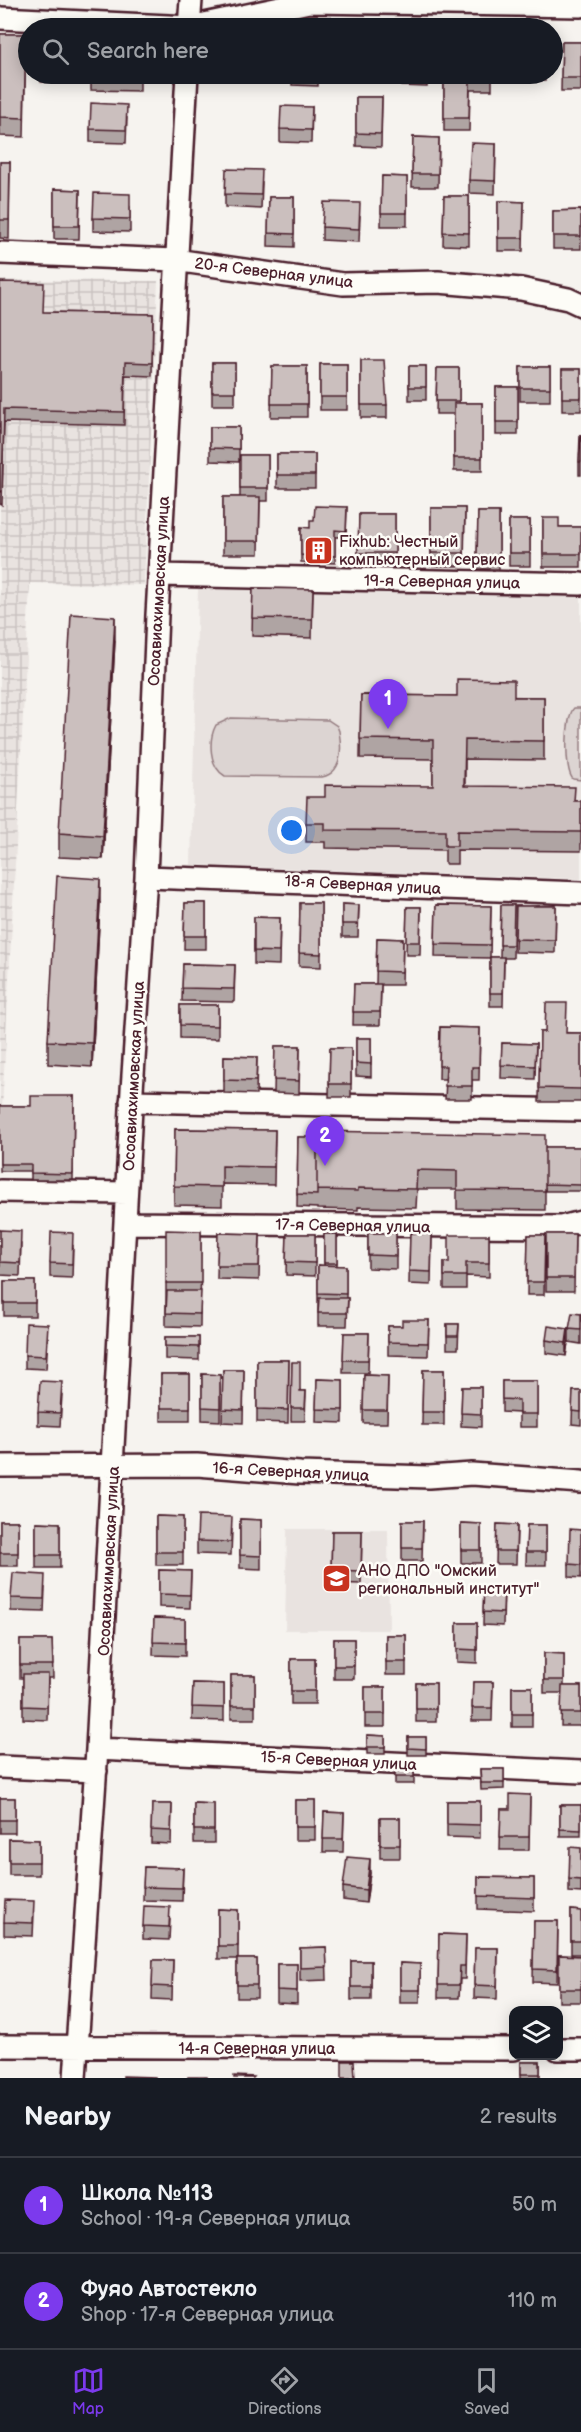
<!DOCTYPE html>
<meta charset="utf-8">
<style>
body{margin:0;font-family:"Balsamiq Sans",sans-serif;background:#20242c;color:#f1f3f6}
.controls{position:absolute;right:18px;bottom:18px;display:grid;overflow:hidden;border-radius:12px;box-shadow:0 3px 15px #0003}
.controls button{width:54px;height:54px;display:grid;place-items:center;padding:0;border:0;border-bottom:2px solid #363941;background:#171b24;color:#f1f3f6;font:30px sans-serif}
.you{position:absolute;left:292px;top:831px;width:21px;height:21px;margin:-15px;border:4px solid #fff;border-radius:50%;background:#1a73e8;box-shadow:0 0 0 9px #1a73e833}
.badge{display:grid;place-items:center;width:39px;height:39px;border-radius:50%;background:#7c3aed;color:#fff;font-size:20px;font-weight:700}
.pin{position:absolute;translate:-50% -50px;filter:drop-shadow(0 2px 3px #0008)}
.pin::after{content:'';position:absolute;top:32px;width:21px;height:18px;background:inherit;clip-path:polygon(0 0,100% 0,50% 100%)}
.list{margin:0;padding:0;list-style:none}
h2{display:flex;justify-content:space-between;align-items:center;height:78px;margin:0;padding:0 24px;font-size:26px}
h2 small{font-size:20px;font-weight:400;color:#9ea1a6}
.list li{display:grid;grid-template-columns:39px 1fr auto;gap:18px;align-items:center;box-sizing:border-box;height:96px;padding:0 24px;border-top:2px solid #363941}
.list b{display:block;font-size:22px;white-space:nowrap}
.list p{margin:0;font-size:20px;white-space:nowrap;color:#9ea1a6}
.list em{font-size:20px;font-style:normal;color:#9ea1a6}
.icon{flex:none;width:33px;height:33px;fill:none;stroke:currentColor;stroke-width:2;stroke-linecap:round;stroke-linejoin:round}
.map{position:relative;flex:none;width:581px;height:2078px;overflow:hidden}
.search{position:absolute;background:#171b24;box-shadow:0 3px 15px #0003;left:18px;right:18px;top:18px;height:66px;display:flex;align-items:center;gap:15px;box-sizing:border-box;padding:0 21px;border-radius:33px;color:#9ea1a6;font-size:22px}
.sheet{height:270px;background:#171b24}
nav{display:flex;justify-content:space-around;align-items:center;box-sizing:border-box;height:84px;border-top:2px solid #363941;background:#171b24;font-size:16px;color:#9ea1a6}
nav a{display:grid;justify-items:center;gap:3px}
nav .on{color:#7c3aed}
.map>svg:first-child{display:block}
</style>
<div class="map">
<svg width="581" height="2078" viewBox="0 0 581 2078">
<defs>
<pattern id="industrial-grid" width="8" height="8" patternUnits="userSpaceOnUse" patternTransform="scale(1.5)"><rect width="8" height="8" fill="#e9e3e0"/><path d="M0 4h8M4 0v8" fill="none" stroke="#c9c2c0"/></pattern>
</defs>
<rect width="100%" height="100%" fill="#f6f3ef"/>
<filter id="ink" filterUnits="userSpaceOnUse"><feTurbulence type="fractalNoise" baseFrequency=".0167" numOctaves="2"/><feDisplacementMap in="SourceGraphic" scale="12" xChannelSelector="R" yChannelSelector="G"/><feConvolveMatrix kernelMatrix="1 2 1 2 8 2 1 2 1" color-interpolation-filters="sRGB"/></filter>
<g filter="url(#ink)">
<path fill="#e9e3e0" d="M198 588 581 593V879L191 865Z
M287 1529H388L389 1630H285Z"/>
<path fill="url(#industrial-grid)" d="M0 280 158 281 144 585 30 583 2 1109H0Z"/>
<path fill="#dcd4d2" stroke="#937a7e" stroke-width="1.5" d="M574 708H581V780L573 779C564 771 565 716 574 708Z
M231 718 328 720 337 726 339 731C342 749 343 773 322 777L225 776C209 767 208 740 216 725Z"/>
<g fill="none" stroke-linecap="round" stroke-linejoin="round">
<defs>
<path id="minor" d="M0 18 190 27 309 2 581 6
M189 28 191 0
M0 253 175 260 343 284 438 282 521 289 568 299 581 305
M159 575 581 584
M146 877 581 893
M131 1101 581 1110
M0 1191 126 1193
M125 1223 561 1227 581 1222
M0 1466 197 1465 300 1473 429 1477 472 1474 581 1482
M97 1749 581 1772
M0 1767 96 1771
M0 2046 514 2049
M558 2049H581
M75 2078 97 1749 132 1090 146 877 157 615 187 74"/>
</defs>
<use href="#minor" stroke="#4a1f2b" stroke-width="26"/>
<use href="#minor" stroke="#fdfcf7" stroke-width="21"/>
</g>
<path fill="#afa4a3" stroke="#4a1f2b" stroke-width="1.5" d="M0 34H26L24 137 0 136Z
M562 42H581V91H561Z
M41 74H77V83L41 82Z
M91 74H140V91L91 90Z
M292 74H318V86L292 85Z
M402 74H427V87L402 86Z
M467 74H492V90H470L469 131H444V81L467 82Z
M509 74H545V81H509Z
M356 97H382L381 147 356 146Z
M312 107 311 143 280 142V129Z
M127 118 126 143 90 142V129Z
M413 137 439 138 438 187H412Z
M496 144 495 194 469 193V180Z
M0 162H10L9 239 0 238Z
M382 176 407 177V226H381Z
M262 183 261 209 225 207V194Z
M54 189 80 190 79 239H54Z
M444 196H469V246L443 245Z
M269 197H294V247L268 246Z
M498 201 524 202 523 251H498Z
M130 207V232L93 231V218Z
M581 210V249H553V211Z
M360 216 359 242 322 240V227Z
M0 282 43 312 153 314 152 376 125 375 124 425 4 422 2 505 0 504Z
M361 360 387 405V418H361Z
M212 363H235V405H212Z
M320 364H347V410H320Z
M272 366H307V417H271Z
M409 366H426V400H409Z
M520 367H550V401H520Z
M437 368H459V403H482V471H454V414H436Z
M562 369H581V411H562Z
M496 387H518V435H496Z
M210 427H239V462L210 461Z
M581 435V475H579V462Z
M277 454H315V488H277Z
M240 455H268V501H260L259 554H223V497H240Z
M347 507 346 537H335V563L301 562V527L310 528 314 520Z
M431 508H465L464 566H431Z
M478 512H499V569H477Z
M359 514H395V566H358Z
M543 518 559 527H581V567H543Z
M509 520H530V566H509Z
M253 588 313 589 312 638 252 636Z
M115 640 103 859 59 857V833Z
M361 695 544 697V760L465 759V786L575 801H581V851L457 850V864H445V850L325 848V842H306V823L325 797 433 786V759L360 758Z
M100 902 92 1067 48 1064V1041Z
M185 903H206V949H184Z
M300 903H321V967L299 966Z
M342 904 359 905 358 937H342Z
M436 905 491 906 490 957H500L501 905H514L513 958H504L503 1006H490V958L435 957Z
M516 906H556L555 953 515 952Z
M407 907H421L420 955H406Z
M254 917 280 918 279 965 254 964Z
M377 938 403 939 402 985H381L380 1025H353L354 984H376Z
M183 964 235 965 234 1002 182 1001Z
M180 1005H218V1039L180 1038Z
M440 1027 480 1028 479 1080H472V1099H445L446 1079H439Z
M540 1032 581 1033V1102H539Z
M356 1038H371V1077L356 1076Z
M502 1043 536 1044 535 1079 501 1078Z
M275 1046H300L299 1094 274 1093Z
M330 1048H351V1097H329Z
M224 1056 257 1057 256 1094 224 1093Z
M74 1096 73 1180H31V1171H0V1106H31Z
M175 1129 275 1130 274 1185 222 1184V1206L174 1205Z
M298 1137 545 1147H581V1191H545V1187V1210L457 1209V1189H417L416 1208 358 1207V1210L317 1209V1208L297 1207Z
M0 1230 21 1244 20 1276 0 1275Z
M201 1231 200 1327 166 1326V1283Z
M218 1233 260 1234 259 1280 217 1279Z
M368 1233H396V1269L368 1268Z
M410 1233 432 1234 431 1285 409 1284Z
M287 1234H315V1276L286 1275Z
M324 1234H337V1266H346V1298H348L347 1326H318V1265L324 1266Z
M546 1234H575L574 1291H546Z
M489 1235V1277L466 1276V1289H444V1262L449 1263Z
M528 1235H545L544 1295H527Z
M73 1246 72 1278 50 1277V1263Z
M4 1281H35V1316H4Z
M581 1314V1344L569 1342V1329Z
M429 1320 428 1356 388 1355V1326H402Z
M447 1324H459L458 1349H447Z
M344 1333H369L368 1373H343Z
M165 1337H199V1360L165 1359Z
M48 1338 46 1369 25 1368V1355Z
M546 1340 568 1342 566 1356 546 1353Z
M257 1360H289L288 1423 257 1422Z
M292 1362 300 1391H306L305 1421H291Z
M223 1370H244L243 1423 222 1422Z
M423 1370H444V1425H422Z
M161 1374H190V1421H161Z
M202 1374 220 1375V1421L202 1420Z
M364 1375 388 1376 387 1423H363Z
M317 1379 343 1380V1423L316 1422Z
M502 1381H537V1427H519V1413L502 1412Z
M462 1387H481V1427L461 1426Z
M573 1391H581V1425L572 1424Z
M62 1395 60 1426 38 1425V1412Z
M156 1516 183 1517V1565H156Z
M240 1519 261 1520V1569L240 1568Z
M0 1521H18V1566H0Z
M402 1521H423L422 1561H402Z
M36 1522 60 1523V1568H36Z
M461 1523 481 1524V1563H461Z
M497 1524 517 1525 516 1564H496Z
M527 1525H546V1565H526Z
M232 1530 231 1555 197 1554V1541Z
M581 1530V1578L569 1577V1564Z
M332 1531H362L361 1584 331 1583Z
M159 1570 191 1571 190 1608 159 1607Z
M484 1586H504L503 1626 483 1625Z
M45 1588 44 1612 11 1611V1598Z
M154 1618 185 1619V1656L153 1655Z
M457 1623H477V1663L457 1662Z
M386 1635H406V1675H386Z
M334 1639H354V1679H334Z
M20 1640H52L53 1678H48L47 1720 23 1719V1678H20Z
M544 1653 564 1654V1686H581V1726H561L562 1693H544Z
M291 1659H315V1704H291Z
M231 1675H255V1719H231Z
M473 1682H493L492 1721H472Z
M193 1683 224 1684V1721L192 1720Z
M416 1683H436V1722H416Z
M365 1687H385V1727H365Z
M512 1687H532V1727H512Z
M367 1735 385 1736V1754H367Z
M408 1737H426V1755H408Z
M395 1766 414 1767V1784H395Z
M480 1769H504V1789L481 1790Z
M530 1795 529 1850H500L501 1809H510Z
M0 1798H15V1833H0Z
M295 1800H315V1840H295Z
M447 1801H480V1838L447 1837Z
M194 1803 214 1804V1843H194Z
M152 1804H172L171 1844 151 1843Z
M560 1805H581V1836H560Z
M324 1812 344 1813 343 1852H323Z
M380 1818H400V1858H380Z
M9 1839 39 1840V1875H9Z
M581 1848V1893L569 1892V1879Z
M144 1867 183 1868 182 1901 143 1900Z
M370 1873 366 1903 343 1900V1887Z
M478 1877 534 1878V1911L478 1909Z
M218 1909 238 1910V1959H257V1998H237V1959H218Z
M571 1910 581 1911V1954H571Z
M34 1914 33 1936 4 1935V1922Z
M170 1920 169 1940 143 1939V1926Z
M534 1921H558L557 1983 533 1982Z
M439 1934 466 1935 465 1979H460L459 1998H438Z
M326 1947 327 1980 300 1981V1948Z
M475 1948H498L497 1999 474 1998Z
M559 1955 581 1956V2002H559Z
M153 1960H173L172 2000 152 1999Z
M351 1961H371V2000H351Z
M400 1963 420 1964V2003H400Z
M277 1964H297V2004L277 2003Z
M521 2062H540V2078H521Z"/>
<path fill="#8e8685" stroke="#4a1f2b" stroke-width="1.5" d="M115 617V640L103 859V836Z
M100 879V902L92 1067V1043Z
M568 1329V1342L566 1356V1343Z
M370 1859V1873L366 1903V1890Z"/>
<path fill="#cbbfbe" stroke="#4a1f2b" stroke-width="1.5" d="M0 34H26L24 118 0 117Z
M562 42H581V78H561Z
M91 74H140V78L91 76Z
M467 74H492V77L467 76Z
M444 81 470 82 469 118H444Z
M356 97H382L381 134 356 133Z
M91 103 127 105 126 130 90 129Z
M281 106 312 107 311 130 280 129Z
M413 137 439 138 438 174H412Z
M471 143 496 144 495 181 469 180Z
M0 162H10L9 220H0Z
M226 169 262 170 261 195 225 194Z
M382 176 407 177V213H381Z
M54 189 80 190 79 226H54Z
M94 193 130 194V219L93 218Z
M444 196H469V233L443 232Z
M269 197H294V234L268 233Z
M498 201 524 202 523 238H498Z
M324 202 360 203 359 229 322 227Z
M581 210V236H553V211Z
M0 282 44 283 43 312 153 314 152 363 125 362 124 412 4 409 2 492 0 491Z
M361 360H384L387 405H361Z
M212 363H235V392H212Z
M320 364H347V397H320Z
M272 366H307V404H271Z
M409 366H426V387H409Z
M520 367H550V388H520Z
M437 368H459V401H436Z
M562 369H581V398H562Z
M496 387H518V422H496Z
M454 403H482V458H454Z
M210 427H239V449L210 448Z
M580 435H581V462H579Z
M277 454H315V475H277Z
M240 455H268V488H240Z
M223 497H260L259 541H223Z
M315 506 347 507 346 531 335 530V556L301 555V527L310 528V520H314Z
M431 508H465L464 553H431Z
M478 512H499V556H477Z
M359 514H395V553H358Z
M543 518H559V527H581V554H543Z
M509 520H530V553H509Z
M253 588 313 589 312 619 252 618Z
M71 614 115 617 103 836 59 833Z
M457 679 514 680V697H544V741L465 740 464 786 575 787 574 801H581V832L457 831V846H445V831L325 830V823H306L307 797H325V785L433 786V740L360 739 361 695 457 696Z
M57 876 100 879 92 1043 48 1041Z
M185 903H206V936H184Z
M300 903H321V954L299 953Z
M342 904 359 905 358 924H342Z
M436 905 491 906 490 945 435 944Z
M501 905H514L513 945H500Z
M516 906H556L555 940 515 939Z
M407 907H421L420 942H406Z
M254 917 280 918 279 952 254 951Z
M377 938 403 939 402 972 376 971Z
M490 957H504L503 993H490Z
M183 964 235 965 234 989 182 988Z
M354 984H381L380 1012H353Z
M546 1003H567L566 1033H581V1089L539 1088 540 1032H545Z
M180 1005H218V1026L180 1025Z
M440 1027 480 1028 479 1067H472V1086H445L446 1066H439Z
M356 1038H371V1064L356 1063Z
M502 1043 536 1044 535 1066 501 1065Z
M275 1046H300L299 1081 274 1080Z
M330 1048H351V1084H329Z
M224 1056 257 1057 256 1081 224 1080Z
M31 1096H74L73 1174 31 1173V1164H0V1106H31Z
M175 1129 275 1130 274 1167 222 1166V1187L174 1186Z
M317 1131 545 1135V1191L457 1190V1171L417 1170 416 1189 358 1188V1191L317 1190Z
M298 1137H317V1195L297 1194Z
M545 1147H581V1185L545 1184Z
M0 1230 21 1231 20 1263 0 1262Z
M166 1230 201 1231V1283H166Z
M51 1232 73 1233 72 1264 50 1263Z
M218 1233 260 1234 259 1266H217Z
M368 1233H396V1256L368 1255Z
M410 1233 432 1234 431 1272 409 1271Z
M287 1234H315V1263L286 1262Z
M324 1234H337V1263H324Z
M546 1234H575L574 1278H546Z
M449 1235H489V1263H466V1276H444V1262L449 1263Z
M528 1235H545L544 1282H527Z
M318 1265 346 1266V1294L318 1293Z
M4 1281H35V1303H4Z
M167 1291H201L200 1314 166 1313Z
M319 1298H348L347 1313H318Z
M572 1313 581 1314V1330L569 1329Z
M402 1320H429L428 1343 388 1342V1326H402Z
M26 1323 48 1324 46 1356 25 1355Z
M447 1324H459L458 1336H447Z
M548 1326 568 1329 566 1343 546 1340Z
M344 1333H369L368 1360H343Z
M165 1337H199V1347L165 1346Z
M257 1360H289L288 1410 257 1409Z
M292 1362H300V1391H306L305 1408H291Z
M223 1370H244L243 1410 222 1409Z
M423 1370H444V1412H422Z
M161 1374H190V1408H161Z
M202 1374 220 1375V1408L202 1407Z
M364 1375 388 1376 387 1410H363Z
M317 1379 343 1380V1410L316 1409Z
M40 1381 62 1382 60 1413 38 1412Z
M502 1381H537V1414H519V1400L502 1399Z
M462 1387H481V1414L461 1413Z
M573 1391H581V1412L572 1411Z
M156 1516 183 1517V1552H156Z
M198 1516 232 1517 231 1542 197 1541Z
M240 1519 261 1520V1556L240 1555Z
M0 1521H18V1553H0Z
M402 1521H423L422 1548H402Z
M36 1522 60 1523V1555H36Z
M461 1523 481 1524V1550H461Z
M497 1524 517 1525 516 1551H496Z
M527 1525H546V1552H526Z
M570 1529 581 1530V1565L569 1564Z
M332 1531H362L361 1571 331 1570Z
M159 1570 191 1571 190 1595 159 1594Z
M13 1573 45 1575 44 1599 11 1598Z
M484 1586H504L503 1613 483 1612Z
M154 1618 185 1619V1643L153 1642Z
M457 1623H477V1650L457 1649Z
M386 1635H406V1662H386Z
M334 1639H354V1666H334Z
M20 1640H52L53 1665H20Z
M544 1653 564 1654V1680H544Z
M291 1659H315V1691H291Z
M23 1674H48L47 1707 23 1706Z
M231 1675H255V1706H231Z
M473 1682H493L492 1708H472Z
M193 1683 224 1684V1708L192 1707Z
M416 1683H436V1709H416Z
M562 1686H581V1713H561Z
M365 1687H385V1714H365Z
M512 1687H532V1714H512Z
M367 1735 385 1736V1747H367Z
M408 1737H426V1749L408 1748Z
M395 1766 414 1767V1777H395Z
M480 1769H504V1783H481Z
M510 1794 530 1795 529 1837H500L501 1809H510Z
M0 1798H15V1820H0Z
M295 1800H315V1827H295Z
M447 1801H480V1825L447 1824Z
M194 1803 214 1804V1830H194Z
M152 1804H172L171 1831 151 1830Z
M560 1805H581V1830L560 1829Z
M324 1812 344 1813 343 1839H323Z
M380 1818H400V1845H380Z
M9 1839 39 1840V1862H9Z
M570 1847 581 1848V1880L569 1879Z
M347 1857 370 1859 366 1890 343 1887Z
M144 1867 183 1868 182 1888 143 1887Z
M478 1877 534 1878V1898L478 1896Z
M5 1900 34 1901 33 1923 4 1922Z
M144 1906 170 1907 169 1927 143 1926Z
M218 1909 238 1910V1946H218Z
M571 1910 581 1911V1941H571Z
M534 1921H558L557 1970 533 1969Z
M439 1934 466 1935 465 1966H460L459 1985H438Z
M326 1947 327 1967 300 1968V1948Z
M475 1948H498L497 1986 474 1985Z
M559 1955 581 1956V1989H559Z
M237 1959H257V1985H237Z
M153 1960H173L172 1987 152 1986Z
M351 1961H371V1987H351Z
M400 1963 420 1964V1990H400Z
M277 1964H297V1991L277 1990Z
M342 2061H354L355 2078H342Z
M521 2062H540V2074H521Z
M123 2076 155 2077V2078H123Z
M234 2076 254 2077 253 2078H234Z
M188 2077H207V2078H188Z"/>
</g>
<defs>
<symbol id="building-square" viewBox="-11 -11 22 22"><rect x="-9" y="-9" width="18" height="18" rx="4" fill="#c8321e" stroke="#fdfcf7"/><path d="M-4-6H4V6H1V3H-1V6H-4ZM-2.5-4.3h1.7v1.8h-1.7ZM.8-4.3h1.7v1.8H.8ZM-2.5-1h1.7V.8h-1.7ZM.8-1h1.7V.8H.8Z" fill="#fff"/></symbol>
<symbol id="university-square" viewBox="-11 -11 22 22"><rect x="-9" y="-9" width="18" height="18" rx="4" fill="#c8321e" stroke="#fdfcf7"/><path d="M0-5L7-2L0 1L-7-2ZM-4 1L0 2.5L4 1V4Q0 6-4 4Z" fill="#fff"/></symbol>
</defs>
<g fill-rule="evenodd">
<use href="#building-square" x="302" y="534" width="33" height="33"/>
<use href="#university-square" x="320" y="1562" width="33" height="33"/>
</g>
<g text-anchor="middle" stroke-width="5" stroke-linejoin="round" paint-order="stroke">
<g font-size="16" fill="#4a1f2b" stroke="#fdfcf7">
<text transform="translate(274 272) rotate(7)" y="6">20-я Северная улица</text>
<text transform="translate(442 581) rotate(1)" y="6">19-я Северная улица</text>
<text transform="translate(158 591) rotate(-87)" y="6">Осоавиахимовская улица</text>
<text transform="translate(363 884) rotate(3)" y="6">18-я Северная улица</text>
<text transform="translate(133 1076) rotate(-87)" y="6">Осоавиахимовская улица</text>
<text transform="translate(353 1225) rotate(1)" y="6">17-я Северная улица</text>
<text transform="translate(291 1471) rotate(3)" y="6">16-я Северная улица</text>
<text transform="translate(108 1561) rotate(-87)" y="6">Осоавиахимовская улица</text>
<text transform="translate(339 1760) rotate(3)" y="6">15-я Северная улица</text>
<text x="257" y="2054">14-я Северная улица</text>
</g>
<g font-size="16" fill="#4a1f2b" stroke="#fdfcf7" text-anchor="start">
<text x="339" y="547">Fixhub: Честный<tspan x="339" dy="18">компьютерный сервис</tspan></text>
<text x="358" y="1576">АНО ДПО "Омский<tspan x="358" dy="18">региональный институт"</tspan></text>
</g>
</g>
</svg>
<div class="controls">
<button><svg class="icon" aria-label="layers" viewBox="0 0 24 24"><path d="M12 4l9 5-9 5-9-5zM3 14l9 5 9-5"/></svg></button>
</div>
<div class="you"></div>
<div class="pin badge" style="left:388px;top:729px">1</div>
<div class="pin badge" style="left:325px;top:1166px">2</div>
<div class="search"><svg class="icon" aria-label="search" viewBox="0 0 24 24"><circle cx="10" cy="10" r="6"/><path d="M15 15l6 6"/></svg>Search here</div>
</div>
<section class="sheet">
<h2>Nearby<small>2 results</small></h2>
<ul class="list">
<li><span class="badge">1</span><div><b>Школа №113</b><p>School · 19-я Северная улица</p></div><em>50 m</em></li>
<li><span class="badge">2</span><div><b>Фуяо Автостекло</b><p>Shop · 17-я Северная улица</p></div><em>110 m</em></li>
</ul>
</section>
<nav>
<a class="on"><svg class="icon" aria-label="map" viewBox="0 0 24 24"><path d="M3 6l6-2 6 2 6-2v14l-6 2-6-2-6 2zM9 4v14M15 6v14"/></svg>Map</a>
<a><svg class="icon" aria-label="directions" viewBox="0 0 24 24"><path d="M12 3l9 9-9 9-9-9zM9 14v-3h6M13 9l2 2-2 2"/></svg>Directions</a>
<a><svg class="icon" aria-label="saved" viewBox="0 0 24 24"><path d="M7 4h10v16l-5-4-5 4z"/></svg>Saved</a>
</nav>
